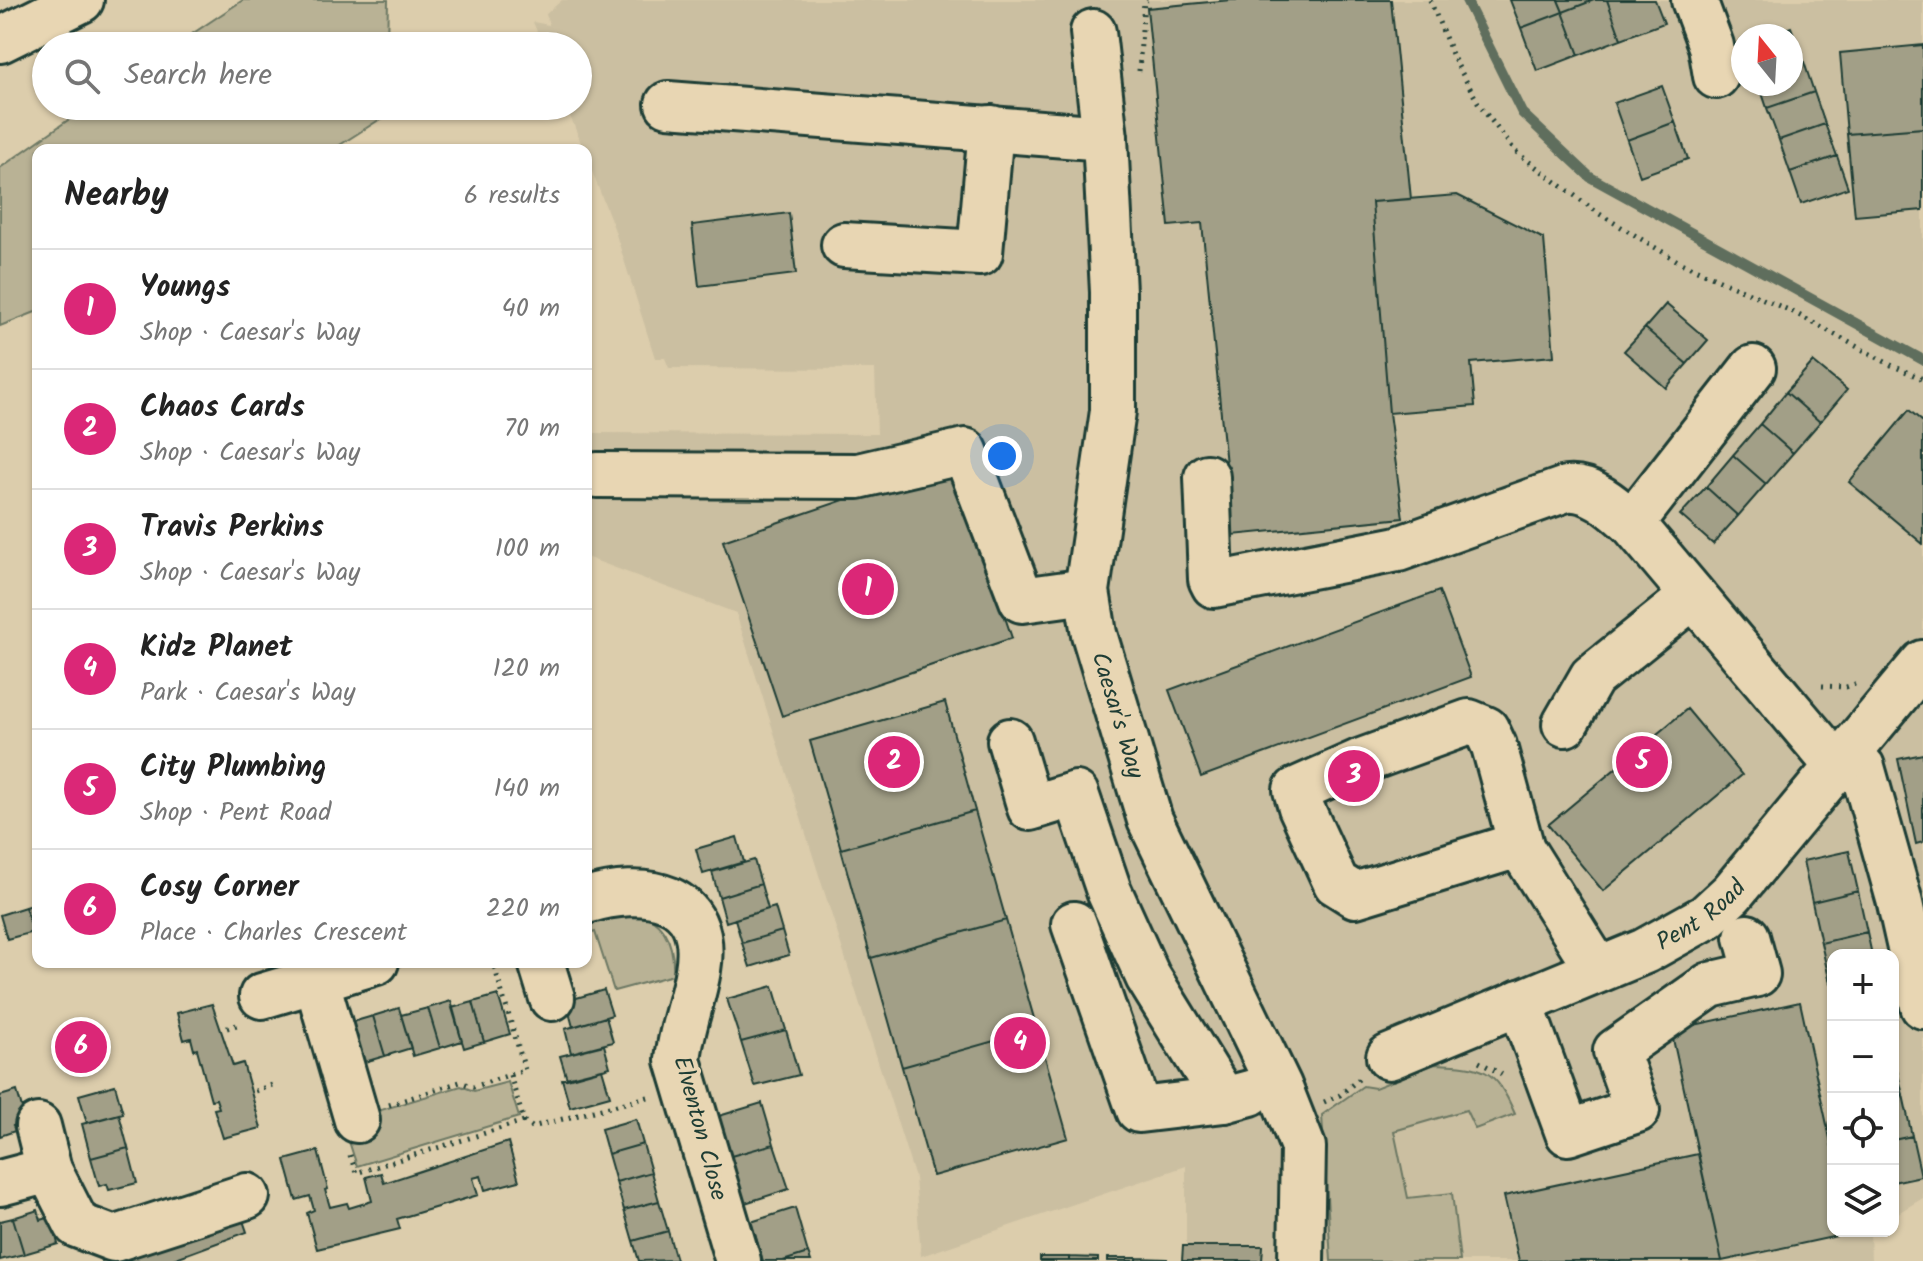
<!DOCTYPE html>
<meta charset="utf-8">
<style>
body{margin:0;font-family:Kalam,sans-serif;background:#f6f6f6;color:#222}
.controls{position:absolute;right:24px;bottom:24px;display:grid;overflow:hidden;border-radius:16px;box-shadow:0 2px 6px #0004}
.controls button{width:72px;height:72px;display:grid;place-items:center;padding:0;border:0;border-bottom:2px solid #e0e0e0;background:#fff;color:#222;font:40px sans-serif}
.compass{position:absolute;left:1731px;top:24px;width:72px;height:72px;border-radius:50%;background:#fff;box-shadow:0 2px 6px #0004;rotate:342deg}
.you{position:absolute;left:1002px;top:456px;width:28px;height:28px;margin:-20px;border:6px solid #fff;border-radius:50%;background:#1a73e8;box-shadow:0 0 0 12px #1a73e833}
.badge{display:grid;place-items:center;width:52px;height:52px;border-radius:50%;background:#db2777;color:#fff;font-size:26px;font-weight:700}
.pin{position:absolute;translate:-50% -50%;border:4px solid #fff;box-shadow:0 2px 8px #0006}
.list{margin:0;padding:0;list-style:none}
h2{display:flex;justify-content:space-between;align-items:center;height:104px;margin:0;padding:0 32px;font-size:34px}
h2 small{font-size:26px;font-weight:400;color:#767676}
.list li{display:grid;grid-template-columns:52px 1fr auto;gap:24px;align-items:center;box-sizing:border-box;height:120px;padding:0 32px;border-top:2px solid #e0e0e0}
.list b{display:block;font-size:30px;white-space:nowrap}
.list p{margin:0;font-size:26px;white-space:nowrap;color:#767676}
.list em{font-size:26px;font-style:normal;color:#767676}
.icon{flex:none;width:44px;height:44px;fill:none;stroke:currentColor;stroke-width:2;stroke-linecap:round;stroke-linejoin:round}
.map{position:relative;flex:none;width:1923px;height:1261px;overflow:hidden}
.search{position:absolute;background:#fff;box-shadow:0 2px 6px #0004;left:32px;top:32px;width:560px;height:88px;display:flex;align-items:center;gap:20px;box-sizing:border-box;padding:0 28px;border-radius:44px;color:#767676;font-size:30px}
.panel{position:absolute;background:#fff;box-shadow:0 2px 6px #0004;left:32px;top:144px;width:560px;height:824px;border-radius:16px}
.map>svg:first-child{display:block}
</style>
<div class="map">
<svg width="1923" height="1261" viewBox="0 0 1923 1261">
<rect width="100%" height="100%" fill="#dccdac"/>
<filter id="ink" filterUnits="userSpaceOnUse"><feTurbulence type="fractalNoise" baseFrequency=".0125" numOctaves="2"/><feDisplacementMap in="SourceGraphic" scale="16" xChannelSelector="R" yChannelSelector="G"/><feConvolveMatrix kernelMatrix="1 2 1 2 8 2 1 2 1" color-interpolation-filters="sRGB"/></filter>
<g filter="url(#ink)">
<path fill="#cbbfa1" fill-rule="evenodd" d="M562 0H1923V1198L1893 1216V955H1833V1231H1870L1871 1261H1186V1166L921 1256 915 1178 736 613 586 557V433L877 434 875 369 669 368 665 358H655L614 228 586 156V150H584L566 106H578V46H543L533 22 549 25 546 14ZM1743 36H1791V84H1743Z"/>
<path fill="#b9b295" stroke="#6c7864" stroke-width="2" d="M243 0H388L387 46H174Z
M88 106H385V116L332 150H38V311L0 326V168Z
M628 913C663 913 675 944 673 975L614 991 595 932 586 935V924Z
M1435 1064C1484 1066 1495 1068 1515 1114L1475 1129 1466 1110 1394 1131 1408 1198 1452 1193 1460 1261H1331L1322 1115 1363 1086 1375 1088Z
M508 1082 519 1117 357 1166 345 1129 377 1118 381 1110 461 1086 474 1091Z"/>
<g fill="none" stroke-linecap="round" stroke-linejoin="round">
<path stroke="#5f6e5d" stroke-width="10" d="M1466 0 1522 113 1590 177 1923 360"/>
</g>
<path fill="#a29f87" stroke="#1f3d34" stroke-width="2" d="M1231 0H1391L1411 199 1372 202 1389 413 1403 518 1233 535 1202 223 1169 226 1147 8Z
M1510 0H1558L1563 12 1521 28Z
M1558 0H1594L1563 12Z
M1594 0H1607L1621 39 1579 55 1563 12Z
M1607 0H1655L1664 23 1621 39Z
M1563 12 1579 55 1537 71 1521 28Z
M1791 27 1803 59 1791 64V36H1767Z
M1923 45V128L1847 134 1840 53Z
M1803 59 1814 92 1767 108 1759 84H1791V64Z
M1662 86 1675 122 1627 140 1614 103Z
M1814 92 1825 124 1779 140 1767 108Z
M1675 122 1688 159 1640 176 1627 140Z
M1825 124 1837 156 1790 172 1779 140Z
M1923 128V210L1855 216 1847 134Z
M1837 156 1848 188 1801 204 1790 172Z
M1457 195 1544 239 1554 356 1471 363 1475 406 1389 413 1372 202Z
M789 213 796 274 699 286 692 225Z
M1666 304 1708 340 1687 364 1645 328Z
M1645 328 1687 364 1666 388 1624 351Z
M1813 362 1847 390 1820 422 1786 392Z
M1786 392 1820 422 1793 453 1760 424Z
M1909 410 1923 422V544L1849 482Z
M1760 424 1793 453 1766 484 1733 455Z
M1733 455 1766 484 1738 516 1706 487Z
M953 463 1012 638 782 716 723 541Z
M1706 487 1738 516 1713 544 1680 515Z
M1439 591 1471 677 1201 777 1169 690Z
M945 702 975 811 841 849 810 741Z
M1687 709 1742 775 1603 891 1548 825Z
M1923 754V842L1916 844 1898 759Z
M975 811 1006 920 871 958 841 849Z
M737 837 744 862 703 874 696 849Z
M1849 851 1858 891 1812 902 1803 861Z
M754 860 761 884 719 897 712 872Z
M761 884 768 909 726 922 719 897Z
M1858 891 1867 932 1821 943 1812 902Z
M38 903V930L33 932 25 907Z
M25 907 33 932 7 939 0 915Z
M775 907 782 931 742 943 735 919Z
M1006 920 1037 1029 902 1067 871 958Z
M782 931 789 955 750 967 742 943Z
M1867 932 1872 955H1833V982L1830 983 1821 943Z
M773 986 786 1030 741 1042 727 999Z
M604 990 612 1015 573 1027 566 1001Z
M498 995 510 1034 484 1042 473 1002Z
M451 1001 462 1041 440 1048 428 1008Z
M473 1002 484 1042 464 1048 452 1008Z
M1800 1002 1833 1152V1231L1851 1233 1722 1261 1671 1030Z
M212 1004 233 1066 243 1063 261 1128 223 1138 214 1109 219 1108 216 1099 211 1100 197 1049 194 1050 191 1038 184 1040 177 1013Z
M399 1008 411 1048 385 1056 373 1016Z
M428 1008 440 1048 413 1056 401 1015Z
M373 1016 385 1056 361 1063 349 1023Z
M606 1017 613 1042 571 1053 565 1029Z
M98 1026 107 1054 64 1067 56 1040Z
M1037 1029 1068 1138 933 1176 902 1067Z
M786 1030 799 1075 755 1086 741 1042Z
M604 1045 610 1067 567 1079 560 1056Z
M1893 1054 1903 1095 1893 1097Z
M602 1069 610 1096 570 1107 562 1079Z
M115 1085 123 1113 87 1123 79 1095Z
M17 1091 26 1122 13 1126 15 1131 0 1136V1096Z
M1903 1095 1912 1136 1893 1140V1097Z
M762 1103 774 1144 731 1156 719 1116Z
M119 1114 128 1148 91 1158 82 1124Z
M636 1119 643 1144 608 1154 601 1129Z
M1912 1136 1921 1176 1893 1182V1140Z
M508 1142 519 1181 485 1190 481 1176 473 1178 478 1195 397 1219 400 1229 317 1249 307 1213 314 1210 310 1196 296 1200 285 1160 318 1151 328 1189 325 1190 330 1207 347 1203 349 1208 372 1201 366 1177 381 1173 384 1183Z
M643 1144 651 1172 616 1182 608 1154Z
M774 1144 789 1189 745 1203 731 1156Z
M128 1148 137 1183 109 1190 107 1184 99 1186 91 1158Z
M1698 1154 1722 1261H1519L1504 1196Z
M651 1172 659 1201 624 1210 616 1182Z
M659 1201 668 1231 633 1241 624 1210Z
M238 1206 247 1232 168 1261H101L99 1257Z
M795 1208 808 1253 783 1261H763L751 1222Z
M38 1210 41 1220 51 1217 58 1244 24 1254 13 1218Z
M13 1218 24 1254 0 1260V1221Z
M668 1231 676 1260 639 1261 633 1241Z
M1183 1246H1263L1262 1261H1182Z
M808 1253 811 1261H783Z
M1040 1257H1069V1261H1040Z
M1069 1257 1098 1258V1261H1069Z
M1108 1258H1137V1261H1108Z
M1137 1258 1167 1259V1261H1137Z"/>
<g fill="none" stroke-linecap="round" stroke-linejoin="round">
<defs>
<g id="minor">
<path d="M1694 0 1711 46 1716 76"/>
<path id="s1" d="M1093 32 1105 138 1113 292V411L1087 591 1094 634 1150 820 1279 1086 1303 1147 1301 1261"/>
<path d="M668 104 1105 138"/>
<path d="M844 245 980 253 991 128"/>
<path d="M597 475 858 476 965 451 1022 600 1087 591"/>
<path d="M1207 477 1211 579 1214 585 1398 549 1566 489C1591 486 1614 507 1632 523L1837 766"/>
<path d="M1632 523 1753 368"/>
<path d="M1565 724 1592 677 1693 596"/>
<path d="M1010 741 1030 808 1076 794 1109 891 1148 977 1224 1100"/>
<path d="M1848 754 1862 767 1899 899 1923 1006"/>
<path d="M1522 849H1505L1355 895 1336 883 1301 807 1296 790 1359 762 1469 722 1486 729 1494 746 1522 849 1598 970"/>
<path d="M586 901C643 883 711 892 698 970 693 1001 681 1029 678 1060L738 1261"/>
<path d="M1074 924 1139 1110 1224 1100 1250 1093"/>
<path d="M541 962 552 998"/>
<path d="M316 979 357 1120"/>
<path d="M262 996 376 962"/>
<path d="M1520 1002 1568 1133 1637 1110 1616 1051 1710 985 1757 974 1747 937"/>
<path id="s2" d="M1389 1057 1645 951 1706 917 1732 893 1923 663"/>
<path d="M38 1126 49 1170"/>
<path d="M0 1183 49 1170 77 1225 114 1239 247 1196"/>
</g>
<path id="highway" d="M0 40 81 0"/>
</defs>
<use href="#minor" stroke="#1f3d34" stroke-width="50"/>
<use href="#highway" stroke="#1f3d34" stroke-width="50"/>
<path stroke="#1f3d34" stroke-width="5" stroke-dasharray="2 6" stroke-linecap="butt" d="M1430 0 1454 59 1480 106 1516 152 1598 213 1681 263 1793 312 1891 365 1923 379
M1139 71 1144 2 1147 0
M1822 686 1846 687 1855 684
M227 1028 240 1024
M1479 1062 1505 1076
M510 1075 524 1121 532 1127 652 1096
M255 1091 275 1084
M1324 1102 1340 1095 1361 1077
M389 1105 460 1082 473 1087 525 1070 493 962
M350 1155 356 1173 524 1121"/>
<use href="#minor" stroke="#e8d6b3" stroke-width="44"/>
<use href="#highway" stroke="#e8d6b3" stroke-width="44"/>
</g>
</g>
<g text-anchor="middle" stroke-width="8" stroke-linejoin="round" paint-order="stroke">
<g font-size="24" fill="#1f3d34" stroke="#e8d6b3">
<text dy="8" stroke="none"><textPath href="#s1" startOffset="690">Caesar's Way</textPath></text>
<text dy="8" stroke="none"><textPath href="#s2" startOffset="344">Pent Road</textPath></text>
<text transform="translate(701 1128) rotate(75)" y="8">Elventon Close</text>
</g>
</g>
</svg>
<div class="controls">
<button>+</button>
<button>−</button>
<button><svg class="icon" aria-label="locate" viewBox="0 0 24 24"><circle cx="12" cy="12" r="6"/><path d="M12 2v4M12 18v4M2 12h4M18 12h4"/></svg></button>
<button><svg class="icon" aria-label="layers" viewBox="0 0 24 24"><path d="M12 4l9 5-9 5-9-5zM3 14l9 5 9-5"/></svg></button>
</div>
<svg class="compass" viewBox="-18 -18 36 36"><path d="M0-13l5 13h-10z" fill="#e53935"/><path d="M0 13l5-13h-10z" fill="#767676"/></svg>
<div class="you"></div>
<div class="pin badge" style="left:868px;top:589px">1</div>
<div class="pin badge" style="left:894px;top:762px">2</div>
<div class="pin badge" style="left:1354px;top:776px">3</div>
<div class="pin badge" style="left:1020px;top:1043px">4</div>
<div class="pin badge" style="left:1642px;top:762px">5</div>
<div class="pin badge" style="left:81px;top:1047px">6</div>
<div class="search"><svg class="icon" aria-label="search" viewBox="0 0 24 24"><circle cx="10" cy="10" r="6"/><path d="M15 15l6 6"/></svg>Search here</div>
<section class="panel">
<h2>Nearby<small>6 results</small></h2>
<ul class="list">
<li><span class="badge">1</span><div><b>Youngs</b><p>Shop · Caesar's Way</p></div><em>40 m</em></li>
<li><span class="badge">2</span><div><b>Chaos Cards</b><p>Shop · Caesar's Way</p></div><em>70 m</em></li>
<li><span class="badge">3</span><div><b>Travis Perkins</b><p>Shop · Caesar's Way</p></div><em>100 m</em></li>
<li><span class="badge">4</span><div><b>Kidz Planet</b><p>Park · Caesar's Way</p></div><em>120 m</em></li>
<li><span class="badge">5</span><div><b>City Plumbing</b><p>Shop · Pent Road</p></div><em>140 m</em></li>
<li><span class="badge">6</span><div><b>Cosy Corner</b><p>Place · Charles Crescent</p></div><em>220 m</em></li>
</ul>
</section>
</div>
